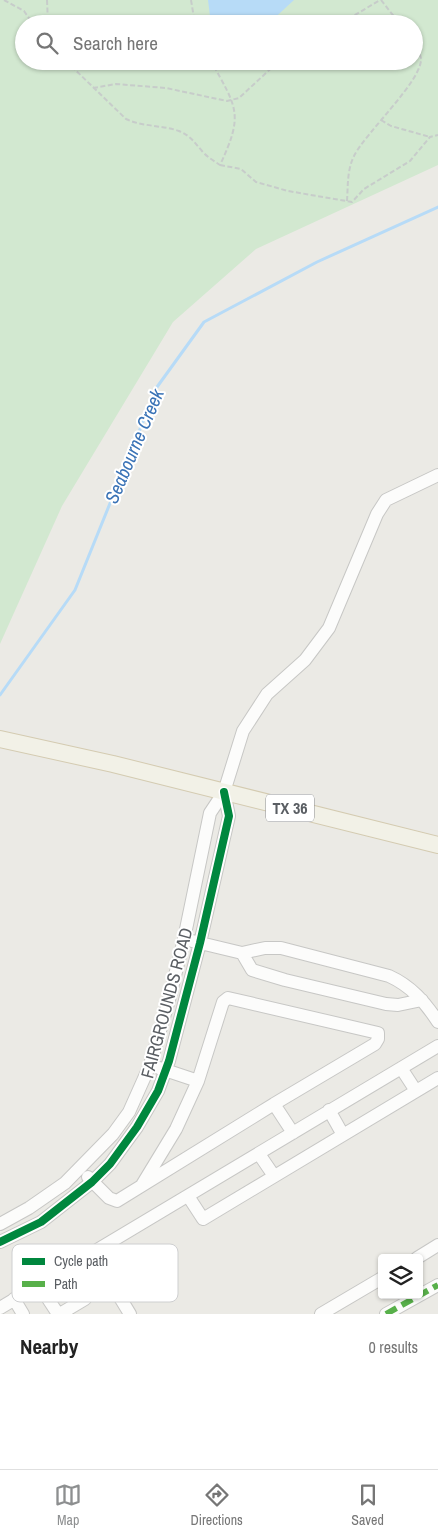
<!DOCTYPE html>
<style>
body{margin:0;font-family:"Archivo Narrow",sans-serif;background:#f6f6f6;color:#222}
.controls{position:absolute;right:15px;bottom:15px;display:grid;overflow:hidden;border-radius:5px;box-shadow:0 1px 4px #0004}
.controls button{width:45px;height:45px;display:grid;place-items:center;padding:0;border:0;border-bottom:1px solid #e0e0e0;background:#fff;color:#222;font:25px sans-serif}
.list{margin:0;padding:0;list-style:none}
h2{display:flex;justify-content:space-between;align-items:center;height:65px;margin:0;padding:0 20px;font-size:21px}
h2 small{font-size:16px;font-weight:400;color:#767676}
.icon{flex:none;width:28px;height:28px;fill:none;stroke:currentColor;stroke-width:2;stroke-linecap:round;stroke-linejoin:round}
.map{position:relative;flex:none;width:438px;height:1314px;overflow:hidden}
.search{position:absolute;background:#fff;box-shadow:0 1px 4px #0004;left:15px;right:15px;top:15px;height:55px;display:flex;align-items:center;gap:12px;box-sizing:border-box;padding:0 18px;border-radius:28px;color:#767676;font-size:19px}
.sheet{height:155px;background:#fff}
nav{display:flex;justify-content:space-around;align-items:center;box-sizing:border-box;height:70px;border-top:1px solid #e0e0e0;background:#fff;font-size:14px;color:#767676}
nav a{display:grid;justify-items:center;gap:2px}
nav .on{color:#8d8f90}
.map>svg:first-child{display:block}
</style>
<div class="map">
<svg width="438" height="1314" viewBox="0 0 438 1314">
<rect width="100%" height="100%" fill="#ebeae5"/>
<path fill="#d2e8d0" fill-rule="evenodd" d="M0 0H438V165L256 249 173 322 62 506 0 644ZM24 24H414V61H24Z"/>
<path fill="#b7dbf7" d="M208 0H294L268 24H211Z"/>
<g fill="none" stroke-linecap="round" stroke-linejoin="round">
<path stroke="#b7dbf7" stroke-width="3" d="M0 695 75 590 157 387 204 322 317 262 438 207"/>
<defs>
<path id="minor" d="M192 941 242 953 265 948H281L389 976C411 986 425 1002 438 1022
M242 953 252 970 285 980 386 1004 398 1005 422 1000
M159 1068 198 1081
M401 1068 416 1091
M329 1110 343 1135
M259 1154 274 1176
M88 1177 109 1198 117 1201 274 1104 293 1133
M142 1185 176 1129 198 1081 223 1002 228 998 378 1033V1039L375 1044 274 1104
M188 1196 203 1219 438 1078
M0 1224 29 1208 65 1183 113 1134 129 1112 150 1065 169 1000 184 939 210 813 224 792 243 731 267 694 305 660 329 628 377 514 386 500 438 475
M0 1242 41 1222 92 1182 110 1164 137 1127 158 1091 169 1061 200 943 229 816 224 792
M93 1253 130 1314
M417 1258 438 1245
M39 1285 58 1314
M14 1299 23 1314
M0 1308 438 1046
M60 1314 85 1299 66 1269
M321 1314 382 1278
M386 1314 438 1285"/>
<path id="major" d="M0 739 113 764 438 845"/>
</defs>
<use href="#minor" stroke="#c7c7c5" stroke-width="14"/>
<use href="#major" stroke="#d4cbb1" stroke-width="18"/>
<path stroke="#c7ccca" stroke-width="2" stroke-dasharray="5 2.5" stroke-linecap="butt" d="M4 0 24 11 33 24
M47 0 48 24
M191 0 195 24
M381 0 400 24
M334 24 350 18 380 0
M66 61 126 119C143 127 162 125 179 131 191 136 194 142 202 151 207 157 214 161 220 165 244 114 237 108 211 61
M93 88 116 84 166 88 227 101 239 98 279 61
M381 120 391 126 430 137
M220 165 241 169 256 182 288 191 352 202 364 189 410 161 430 137 438 135
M347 201C348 186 347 170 354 156 366 132 423 80 421 58 420 54 416 48 414 44"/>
<use href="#minor" stroke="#fcfcfb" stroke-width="12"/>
<use href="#major" stroke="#f2f1e7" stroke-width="16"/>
<path stroke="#58b04a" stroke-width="6" stroke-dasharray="12 6" stroke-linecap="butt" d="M386 1314 438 1285"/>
<defs>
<path id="cycleway" d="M0 1242 41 1222 92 1182 110 1164 137 1127 158 1091 169 1061 200 943 229 816 224 792"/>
</defs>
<use href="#cycleway" stroke="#fff" stroke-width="11"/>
<use href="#cycleway" stroke="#00873e" stroke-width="8"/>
</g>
<g text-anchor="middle" stroke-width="4" stroke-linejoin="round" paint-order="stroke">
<rect fill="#fff" stroke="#8c8e92" stroke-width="1" x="266" y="794.5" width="48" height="27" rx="4"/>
<g font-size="16" font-weight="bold" fill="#5a5e63">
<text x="290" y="814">TX 36</text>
</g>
<g font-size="18" fill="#5a5e63" stroke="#fff">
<text transform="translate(167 1003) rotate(-75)" y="6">FAIRGROUNDS ROAD</text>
</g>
<g font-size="19" font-style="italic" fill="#3a73b6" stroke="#fff">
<text transform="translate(134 446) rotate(-67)" y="7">Seabourne Creek</text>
</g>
</g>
<rect x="12" y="1244" width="166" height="58" rx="8" fill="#fff" stroke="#cecfd0" stroke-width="1"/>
<rect x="22" y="1258" width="23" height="7" fill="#00873e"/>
<rect x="22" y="1281" width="23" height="6" fill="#58b04a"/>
<g font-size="14" fill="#5a5e63">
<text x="54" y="1266">Cycle path</text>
<text x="54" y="1289">Path</text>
</g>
</svg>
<div class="controls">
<button><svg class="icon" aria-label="layers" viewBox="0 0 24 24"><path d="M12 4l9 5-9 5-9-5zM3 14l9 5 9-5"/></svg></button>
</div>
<div class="search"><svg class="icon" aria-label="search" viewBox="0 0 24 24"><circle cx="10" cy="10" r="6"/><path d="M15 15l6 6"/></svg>Search here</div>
</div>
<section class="sheet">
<h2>Nearby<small>0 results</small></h2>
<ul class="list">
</ul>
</section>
<nav>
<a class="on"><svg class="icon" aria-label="map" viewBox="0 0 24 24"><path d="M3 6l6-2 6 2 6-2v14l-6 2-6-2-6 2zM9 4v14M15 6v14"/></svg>Map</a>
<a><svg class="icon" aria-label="directions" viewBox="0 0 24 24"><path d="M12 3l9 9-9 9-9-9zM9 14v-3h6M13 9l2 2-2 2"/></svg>Directions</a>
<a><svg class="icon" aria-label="saved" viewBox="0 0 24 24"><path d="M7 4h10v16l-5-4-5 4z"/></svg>Saved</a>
</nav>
